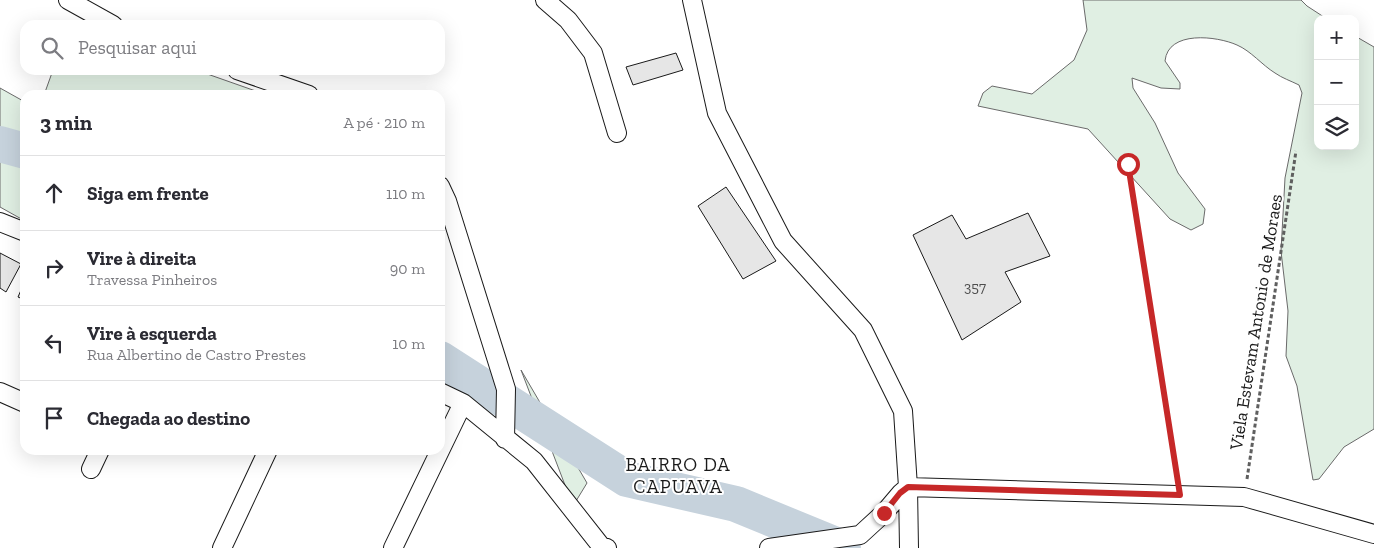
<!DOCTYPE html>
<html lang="pt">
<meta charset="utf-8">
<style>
body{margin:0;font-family:"Zilla Slab",serif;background:#f2f2f3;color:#2b2b33}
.controls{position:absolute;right:15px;top:15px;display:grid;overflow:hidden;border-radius:10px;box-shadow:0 5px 20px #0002}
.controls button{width:45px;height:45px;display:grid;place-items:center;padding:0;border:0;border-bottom:1px solid #e1e1e2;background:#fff;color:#2b2b33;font:25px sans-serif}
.stop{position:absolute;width:15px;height:15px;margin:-11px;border:4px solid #c62828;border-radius:50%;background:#fff}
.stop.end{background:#c62828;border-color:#fff;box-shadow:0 1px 5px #0008}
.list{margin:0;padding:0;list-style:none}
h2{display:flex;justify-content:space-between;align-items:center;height:65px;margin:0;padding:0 20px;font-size:21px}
h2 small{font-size:16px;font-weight:400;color:#7c7c81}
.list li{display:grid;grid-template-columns:32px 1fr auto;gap:15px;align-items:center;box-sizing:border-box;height:75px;padding:0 20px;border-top:1px solid #e1e1e2}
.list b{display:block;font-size:19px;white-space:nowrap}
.list p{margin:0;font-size:16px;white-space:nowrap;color:#7c7c81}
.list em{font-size:16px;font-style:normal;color:#7c7c81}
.icon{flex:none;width:28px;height:28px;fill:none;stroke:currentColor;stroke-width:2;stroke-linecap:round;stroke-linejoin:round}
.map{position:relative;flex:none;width:1374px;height:548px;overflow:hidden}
.search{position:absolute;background:#fff;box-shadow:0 5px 20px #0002;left:20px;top:20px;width:425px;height:55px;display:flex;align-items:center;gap:12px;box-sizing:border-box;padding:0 18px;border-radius:15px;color:#7c7c81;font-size:19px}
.panel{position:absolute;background:#fff;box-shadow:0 5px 20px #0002;left:20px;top:90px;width:425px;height:365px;border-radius:15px}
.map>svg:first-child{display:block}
</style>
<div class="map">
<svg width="1374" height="548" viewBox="0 0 1374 548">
<rect width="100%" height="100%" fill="#fff"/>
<path fill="#e0efe3" stroke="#6a6a6a" d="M1083 0H1301L1307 6 1327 19H1318V146H1355V36L1374 47V429L1344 447 1319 479 1313 480 1297 386 1286 356 1288 311 1281 251 1285 178 1302 93 1299 85C1291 81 1282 78 1275 73 1262 65 1251 51 1237 45 1217 36 1168 30 1165 61L1180 83V89L1161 88 1132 78 1133 88 1155 123 1178 173 1205 209 1203 224 1191 230 1170 219 1088 129 978 106 983 93 992 86 1032 94 1074 60 1087 30Z
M53 70H196L267 95H44Z
M0 88 25 102V221L0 207Z
M521 370 587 483 573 506Z"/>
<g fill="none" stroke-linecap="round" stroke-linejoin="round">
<path stroke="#c6d2dc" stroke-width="36" d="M0 144 25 151
M440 359 627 479 736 504 843 548"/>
</g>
<path fill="#e6e6e6" stroke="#1a1a1a" d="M676 53 683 70 633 85 626 67Z
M726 187 776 261 743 279 698 206Z
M1028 213 1050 256 1005 272 1021 302 962 340 913 235 952 215 966 239Z
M0 253 21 264 6 292 0 288Z
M25 281V300L18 297Z"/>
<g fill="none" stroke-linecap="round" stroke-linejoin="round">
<defs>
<path id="minor" d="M68 0 113 25
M545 0 568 20 593 53 617 133
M692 0 717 113 783 241 863 330 903 411 908 487 909 548
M237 70 309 95
M440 186 447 201 506 389 505 439
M0 222 25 232
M0 392 25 403
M440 392 463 403 534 461 601 546 607 548
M91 469 100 450
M222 548 268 450
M393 548 463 403
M769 548 860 535 884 513 901 493 908 487 1244 497 1374 534"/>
</defs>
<use href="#minor" stroke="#1a1a1a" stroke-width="20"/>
<path stroke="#5f5f5f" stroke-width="3" stroke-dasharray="4 2.5" stroke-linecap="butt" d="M1128 164 1177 477
M1247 479 1296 151"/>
<use href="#minor" stroke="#fff" stroke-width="18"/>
</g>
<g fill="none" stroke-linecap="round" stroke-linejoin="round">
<path stroke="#c62828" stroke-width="6" d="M884 513 900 493 908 487 1180 495 1128 164"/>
</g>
<g text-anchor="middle" stroke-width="4" stroke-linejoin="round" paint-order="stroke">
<g font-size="15" fill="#4d4d4d">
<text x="975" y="292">357</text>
</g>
<g font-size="18" fill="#1a1a1a" stroke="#fff">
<text transform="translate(1256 322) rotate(-81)" y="6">Viela Estevam Antonio de Moraes</text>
</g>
<g font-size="19" letter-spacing="1" fill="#1a1a1a" stroke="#fff">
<text x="678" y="471">BAIRRO DA<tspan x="678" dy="22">CAPUAVA</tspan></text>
</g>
</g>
</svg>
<div class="controls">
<button>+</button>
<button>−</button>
<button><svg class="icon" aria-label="layers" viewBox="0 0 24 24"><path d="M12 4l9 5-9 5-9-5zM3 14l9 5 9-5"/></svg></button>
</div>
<div class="stop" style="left:1128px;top:164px"></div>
<div class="stop end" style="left:884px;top:513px"></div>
<div class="search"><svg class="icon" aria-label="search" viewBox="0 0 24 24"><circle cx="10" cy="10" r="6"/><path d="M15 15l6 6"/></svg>Pesquisar aqui</div>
<section class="panel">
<h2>3 min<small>A pé · 210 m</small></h2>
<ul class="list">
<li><svg class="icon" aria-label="ahead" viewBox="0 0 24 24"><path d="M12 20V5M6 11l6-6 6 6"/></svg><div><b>Siga em frente</b></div><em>110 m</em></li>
<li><svg class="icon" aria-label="right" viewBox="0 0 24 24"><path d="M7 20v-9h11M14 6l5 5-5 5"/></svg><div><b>Vire à direita</b><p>Travessa Pinheiros</p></div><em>90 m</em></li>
<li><svg class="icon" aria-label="left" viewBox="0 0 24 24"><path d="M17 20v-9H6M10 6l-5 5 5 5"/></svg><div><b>Vire à esquerda</b><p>Rua Albertino de Castro Prestes</p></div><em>10 m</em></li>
<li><svg class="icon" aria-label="arrive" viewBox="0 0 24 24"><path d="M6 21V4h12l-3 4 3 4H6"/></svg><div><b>Chegada ao destino</b></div></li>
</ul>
</section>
</div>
